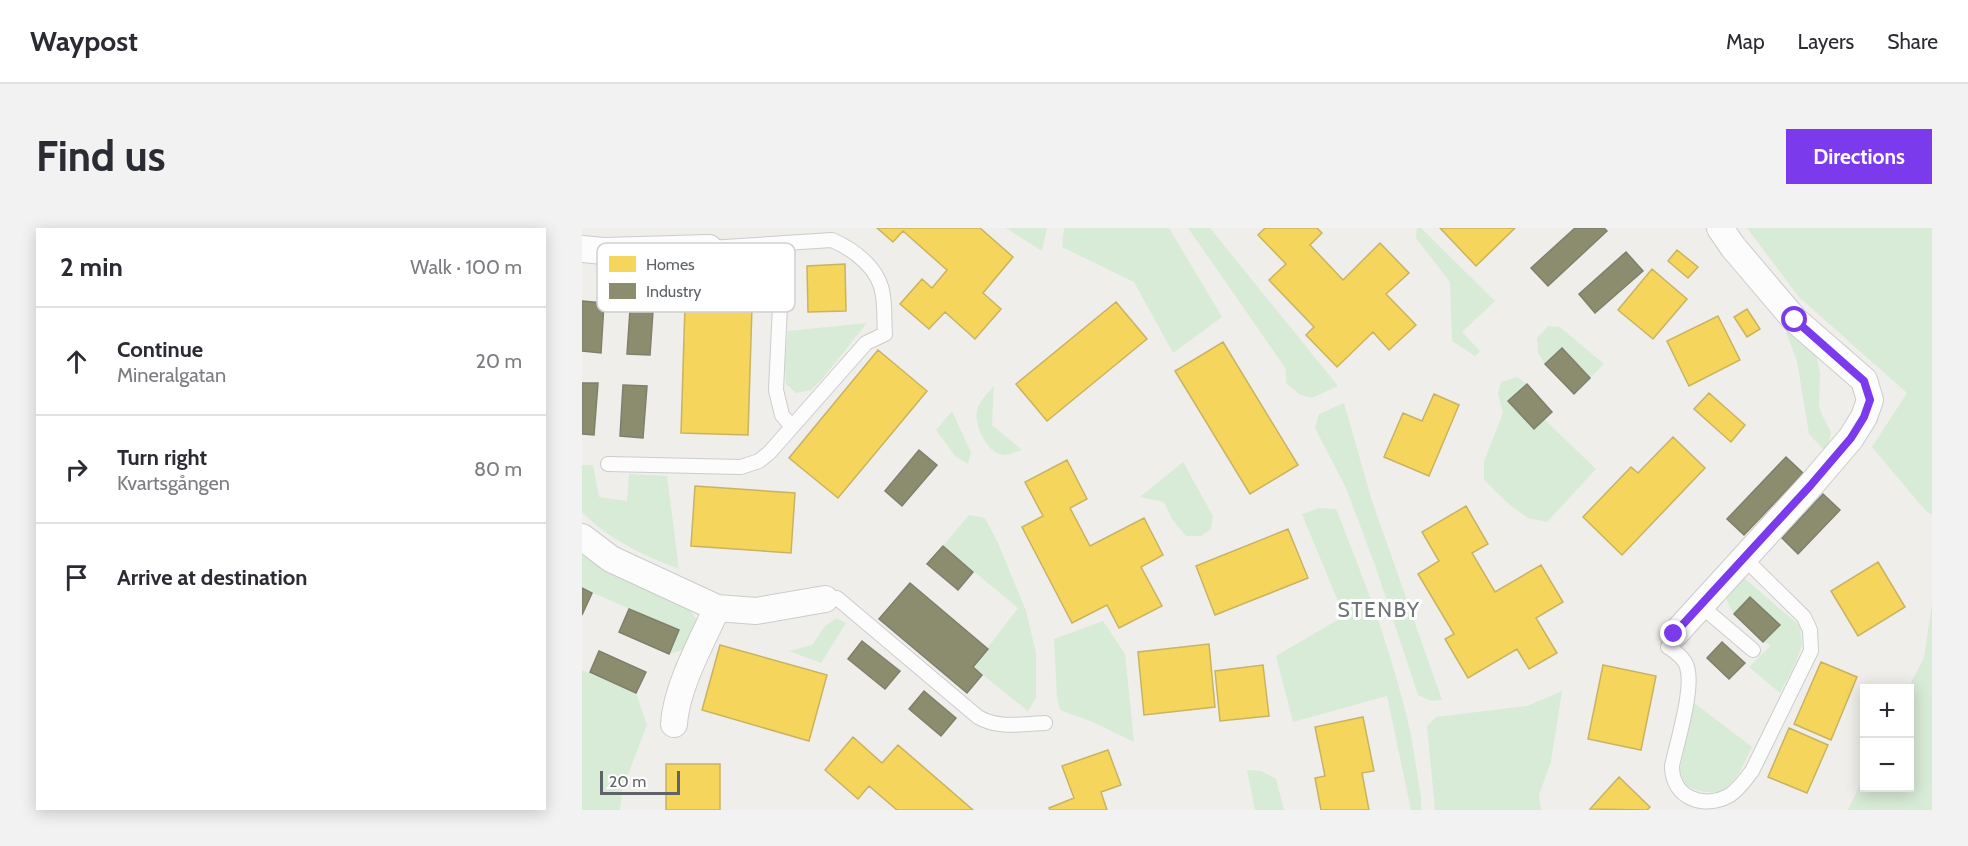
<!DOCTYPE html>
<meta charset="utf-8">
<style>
body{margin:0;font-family:Cabin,sans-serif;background:#f2f2f3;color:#2b2b33}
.controls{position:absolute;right:18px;bottom:18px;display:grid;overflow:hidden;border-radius:0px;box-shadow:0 3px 15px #0003}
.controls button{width:54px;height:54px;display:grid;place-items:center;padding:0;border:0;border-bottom:2px solid #e1e1e2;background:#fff;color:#2b2b33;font:30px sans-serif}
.scale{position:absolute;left:18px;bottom:15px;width:80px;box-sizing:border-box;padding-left:6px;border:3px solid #5f6368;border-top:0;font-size:16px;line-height:21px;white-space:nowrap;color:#5f6368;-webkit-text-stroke:4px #fff;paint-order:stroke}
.stop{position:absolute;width:18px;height:18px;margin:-14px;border:4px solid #7c3aed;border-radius:50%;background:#fff}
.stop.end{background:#7c3aed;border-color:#fff;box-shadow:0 2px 6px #0008}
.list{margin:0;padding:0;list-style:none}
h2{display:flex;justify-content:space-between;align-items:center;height:78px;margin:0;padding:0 24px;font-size:26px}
h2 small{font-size:20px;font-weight:400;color:#7c7c81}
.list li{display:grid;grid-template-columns:39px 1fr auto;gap:18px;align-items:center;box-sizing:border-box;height:108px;padding:0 24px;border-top:2px solid #e1e1e2}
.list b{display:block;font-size:22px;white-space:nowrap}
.list p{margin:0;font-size:20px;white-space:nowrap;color:#7c7c81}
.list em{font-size:20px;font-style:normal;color:#7c7c81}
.icon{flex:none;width:33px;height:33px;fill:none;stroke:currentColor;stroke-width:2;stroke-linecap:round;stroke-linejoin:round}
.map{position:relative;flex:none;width:1350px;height:582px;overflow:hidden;border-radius:0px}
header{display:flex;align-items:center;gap:36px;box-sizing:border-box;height:84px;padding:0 30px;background:#fff;border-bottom:2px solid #e1e1e2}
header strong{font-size:28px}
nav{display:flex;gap:33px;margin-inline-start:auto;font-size:21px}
.intro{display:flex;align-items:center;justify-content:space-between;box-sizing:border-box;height:144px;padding:0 36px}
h1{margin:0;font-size:42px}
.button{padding:15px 27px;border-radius:0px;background:#7c3aed;color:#fff;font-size:21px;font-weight:700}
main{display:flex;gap:36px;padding:0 36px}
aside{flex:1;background:#fff;border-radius:0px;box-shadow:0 3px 15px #0003}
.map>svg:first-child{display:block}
</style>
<header>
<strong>Waypost</strong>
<nav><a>Map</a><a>Layers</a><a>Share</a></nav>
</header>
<div class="intro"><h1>Find us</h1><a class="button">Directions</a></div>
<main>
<aside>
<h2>2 min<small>Walk · 100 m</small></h2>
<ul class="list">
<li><svg class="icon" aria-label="ahead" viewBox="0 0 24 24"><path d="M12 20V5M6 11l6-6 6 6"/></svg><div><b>Continue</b><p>Mineralgatan</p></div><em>20 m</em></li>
<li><svg class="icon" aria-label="right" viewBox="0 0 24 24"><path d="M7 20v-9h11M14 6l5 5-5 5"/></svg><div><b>Turn right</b><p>Kvartsgången</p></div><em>80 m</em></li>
<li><svg class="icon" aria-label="arrive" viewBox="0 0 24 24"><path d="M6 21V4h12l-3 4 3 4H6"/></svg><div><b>Arrive at destination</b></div></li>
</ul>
</aside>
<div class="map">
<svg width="1350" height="582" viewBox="0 0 1350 582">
<rect width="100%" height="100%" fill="#efeeea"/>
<path fill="#d8ebd6" d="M424 0H465L460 23Z
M482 0H587L640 89 591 125 552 54 480 19Z
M606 0H628L756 158 730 170 717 166 704 155V141Z
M835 0H839L913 73 880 104 898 123 893 128 870 113 868 54 834 10Z
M1165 0H1350V287L1344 283 1290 219 1325 165 1217 69Z
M285 95 240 151 229 162 214 165 204 156 203 135 206 103Z
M966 98 978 99 1022 136 1008 150 980 120 963 136 956 125 955 110Z
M1204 104 1213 105 1234 126 1238 145 1237 178 1241 189 1249 204 1247 214 1242 222 1227 206 1215 133Z
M935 149 945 156 927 172 962 191 1014 241 965 294 946 290 929 278 902 252V233L921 185 916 166 919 154Z
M412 158 410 197 440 222C433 224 425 229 417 226 402 220 389 191 397 177 400 170 407 164 412 158Z
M762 175 790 273 860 472 849 473 836 467 794 340 764 260 733 200 737 186Z
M370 183 389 224 386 236 373 228 354 202Z
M601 234 631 288 629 301 619 308H604L590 291 582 274 558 269Z
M0 237H11L17 269 45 273 47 246 85 248 97 341C61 327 27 312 0 284Z
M738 280 754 281C780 346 805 411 822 478 830 507 834 539 839 569V582H829L805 468 711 494 694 428 762 388 720 286Z
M387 287 403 290 416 315 444 383 454 425V470L446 483 391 439 436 380 361 318Z
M0 325 20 341 105 378 114 391C111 412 110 421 87 426L96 402 0 360Z
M1161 349 1218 398 1220 417 1213 436 1198 465 1167 439 1189 417 1181 414 1197 397 1169 369 1152 386 1145 373V363Z
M1350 376V582H1266L1282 548V560H1328L1326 460 1342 430Z
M255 390 264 395 239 435 207 423 230 417 243 398Z
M521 393 543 426 552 514 511 494 478 482 475 470 472 411Z
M0 442 54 465 65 497 45 549 41 553 38 582H0Z
M980 463 969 533 957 567 959 582H853L845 498 854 489 945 478Z
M1111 474 1170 519C1165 529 1156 550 1148 557 1135 569 1116 564 1103 557L1098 542Z
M665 542 679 543 694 551 702 582H673Z"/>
<path fill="#f6d55c" stroke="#c9b360" stroke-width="1.5" d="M295 0H398L431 29 401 65 419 81 393 111 363 84 347 101 318 76 340 51 350 60 365 42 321 3 311 14Z
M683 0H735L740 5 728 17 761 52 798 15 827 45 804 66 834 97 807 122 791 104 755 139 724 107 732 99 687 52 704 36 676 7Z
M858 0H933L894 38Z
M1095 22 1116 39 1106 50 1086 33Z
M263 36 264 83 226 84 225 38Z
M1070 41 1105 71 1071 111 1036 82Z
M104 45 171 47 166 207 99 205Z
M534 74 565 111 465 193 434 156Z
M1165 81 1178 101 1165 109 1152 89Z
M1136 88 1158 132 1107 158 1085 113Z
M641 114 716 237 668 266 593 143Z
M296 122 345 163 256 270 207 230Z
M1127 165 1163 197 1149 214 1112 181Z
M852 166 877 177 847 248 802 229 821 185 840 193Z
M1091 209 1123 240 1040 327 1001 289 1049 239 1056 245Z
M485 232 505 271 488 280 508 318 562 290 581 327 559 339 580 378 537 400 525 377 490 395 440 299 461 288 443 254Z
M113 258 213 265 209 325 109 318Z
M884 278 906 316 890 325 913 364 959 337 981 374 954 390 975 425 947 441 935 421 886 450 863 411 872 406 836 346 857 333 840 304Z
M706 301 726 350 633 387 614 338Z
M1296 334 1323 379 1276 408 1249 363Z
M627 416 633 479 562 487 556 424Z
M138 417 245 447 227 513 120 482Z
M1239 434 1275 449 1249 512 1212 496Z
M681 437 687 488 638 493 633 443Z
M1021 437 1074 448 1059 522 1006 511Z
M781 489 792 543 780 545 787 582H739L733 550 743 548 733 499Z
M1207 500 1246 517 1225 565 1186 549Z
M271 509 300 535 316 517 391 582H315L287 558 276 571 243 542Z
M526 522 539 557 519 564 525 582H468L467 580 492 570 480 538Z
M84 536H138V582H84Z
M1037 549 1068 579 1065 582 1008 581Z"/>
<path fill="#8c8c6e" stroke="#7e806c" stroke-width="1.5" d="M993 0H1022L1025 3 966 58 949 40Z
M1044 24 1061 43 1013 85 997 66Z
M50 52 73 54 68 127 45 126Z
M0 73 22 75 19 125 0 123Z
M980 120 1008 150 992 166 963 136Z
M0 155H16L12 207 0 206Z
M945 156 970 184 952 201 926 173Z
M41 157 65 158 61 210 38 208Z
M337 222 355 237 320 278 303 263Z
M1204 229 1221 245 1162 307 1145 291Z
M1241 266 1258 282 1216 326 1200 310Z
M361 318 391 344 376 362 345 336Z
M328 355 406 421 391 439 400 447 385 465 297 391Z
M0 360 10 365 0 387Z
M1168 369 1198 397 1181 414 1152 386Z
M47 381 97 402 87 426 37 404Z
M280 413 318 443 303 461 266 431Z
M1140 414 1163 435 1147 451 1125 430Z
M17 423 64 444 54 465 8 444Z
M342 463 374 490 359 508 327 481Z"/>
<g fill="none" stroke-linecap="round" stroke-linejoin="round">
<defs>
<path id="service" d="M201 15 194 162 200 187 210 199
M26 236 159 239 177 233 187 225 284 115 303 106C302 94 303 81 301 68 298 41 273 22 250 12L127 20
M243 371 255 370 396 489C417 501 440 496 463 495
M1119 378 1171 422
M1093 406 1086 419C1093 423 1103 431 1105 439 1112 461 1095 514 1090 538 1090 570 1122 582 1148 567 1157 561 1163 552 1170 543L1229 423 1228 402 1222 389 1162 330"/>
<path id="minor" d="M0 21 21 23 127 20
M0 309 29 331 135 380 174 383 243 371
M1093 406 1228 258 1269 210 1282 189 1288 172 1282 152 1213 92 1151 19 1138 0
M92 496C94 460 120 413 135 380"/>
</defs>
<use href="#service" stroke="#cbcccc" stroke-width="16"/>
<use href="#minor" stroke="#cbcccc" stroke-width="28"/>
<use href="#service" stroke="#fdfcfc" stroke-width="14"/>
<use href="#minor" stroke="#fdfcfc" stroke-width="26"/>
</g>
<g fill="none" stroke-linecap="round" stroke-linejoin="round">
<path stroke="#7c3aed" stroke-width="8" d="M1092 406 1228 258 1269 210 1282 189 1288 172 1282 153 1213 92"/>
</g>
<g text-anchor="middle" stroke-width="6" stroke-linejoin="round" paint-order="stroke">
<g font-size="21" letter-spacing="1.5" fill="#70757a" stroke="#fff">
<text x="797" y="389">STENBY</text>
</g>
</g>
<rect x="15" y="15" width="198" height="69" rx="9" fill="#fff" stroke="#cfd0d2" stroke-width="1.5"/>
<rect x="27" y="28" width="27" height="16" fill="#f6d55c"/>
<rect x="27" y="55" width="27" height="16" fill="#8c8c6e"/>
<g font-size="16" fill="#5f6368">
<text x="64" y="42">Homes</text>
<text x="64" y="69">Industry</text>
</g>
</svg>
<div class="controls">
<button>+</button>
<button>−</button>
</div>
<div class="scale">20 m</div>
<div class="stop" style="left:1213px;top:92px"></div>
<div class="stop end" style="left:1092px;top:406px"></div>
</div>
</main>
